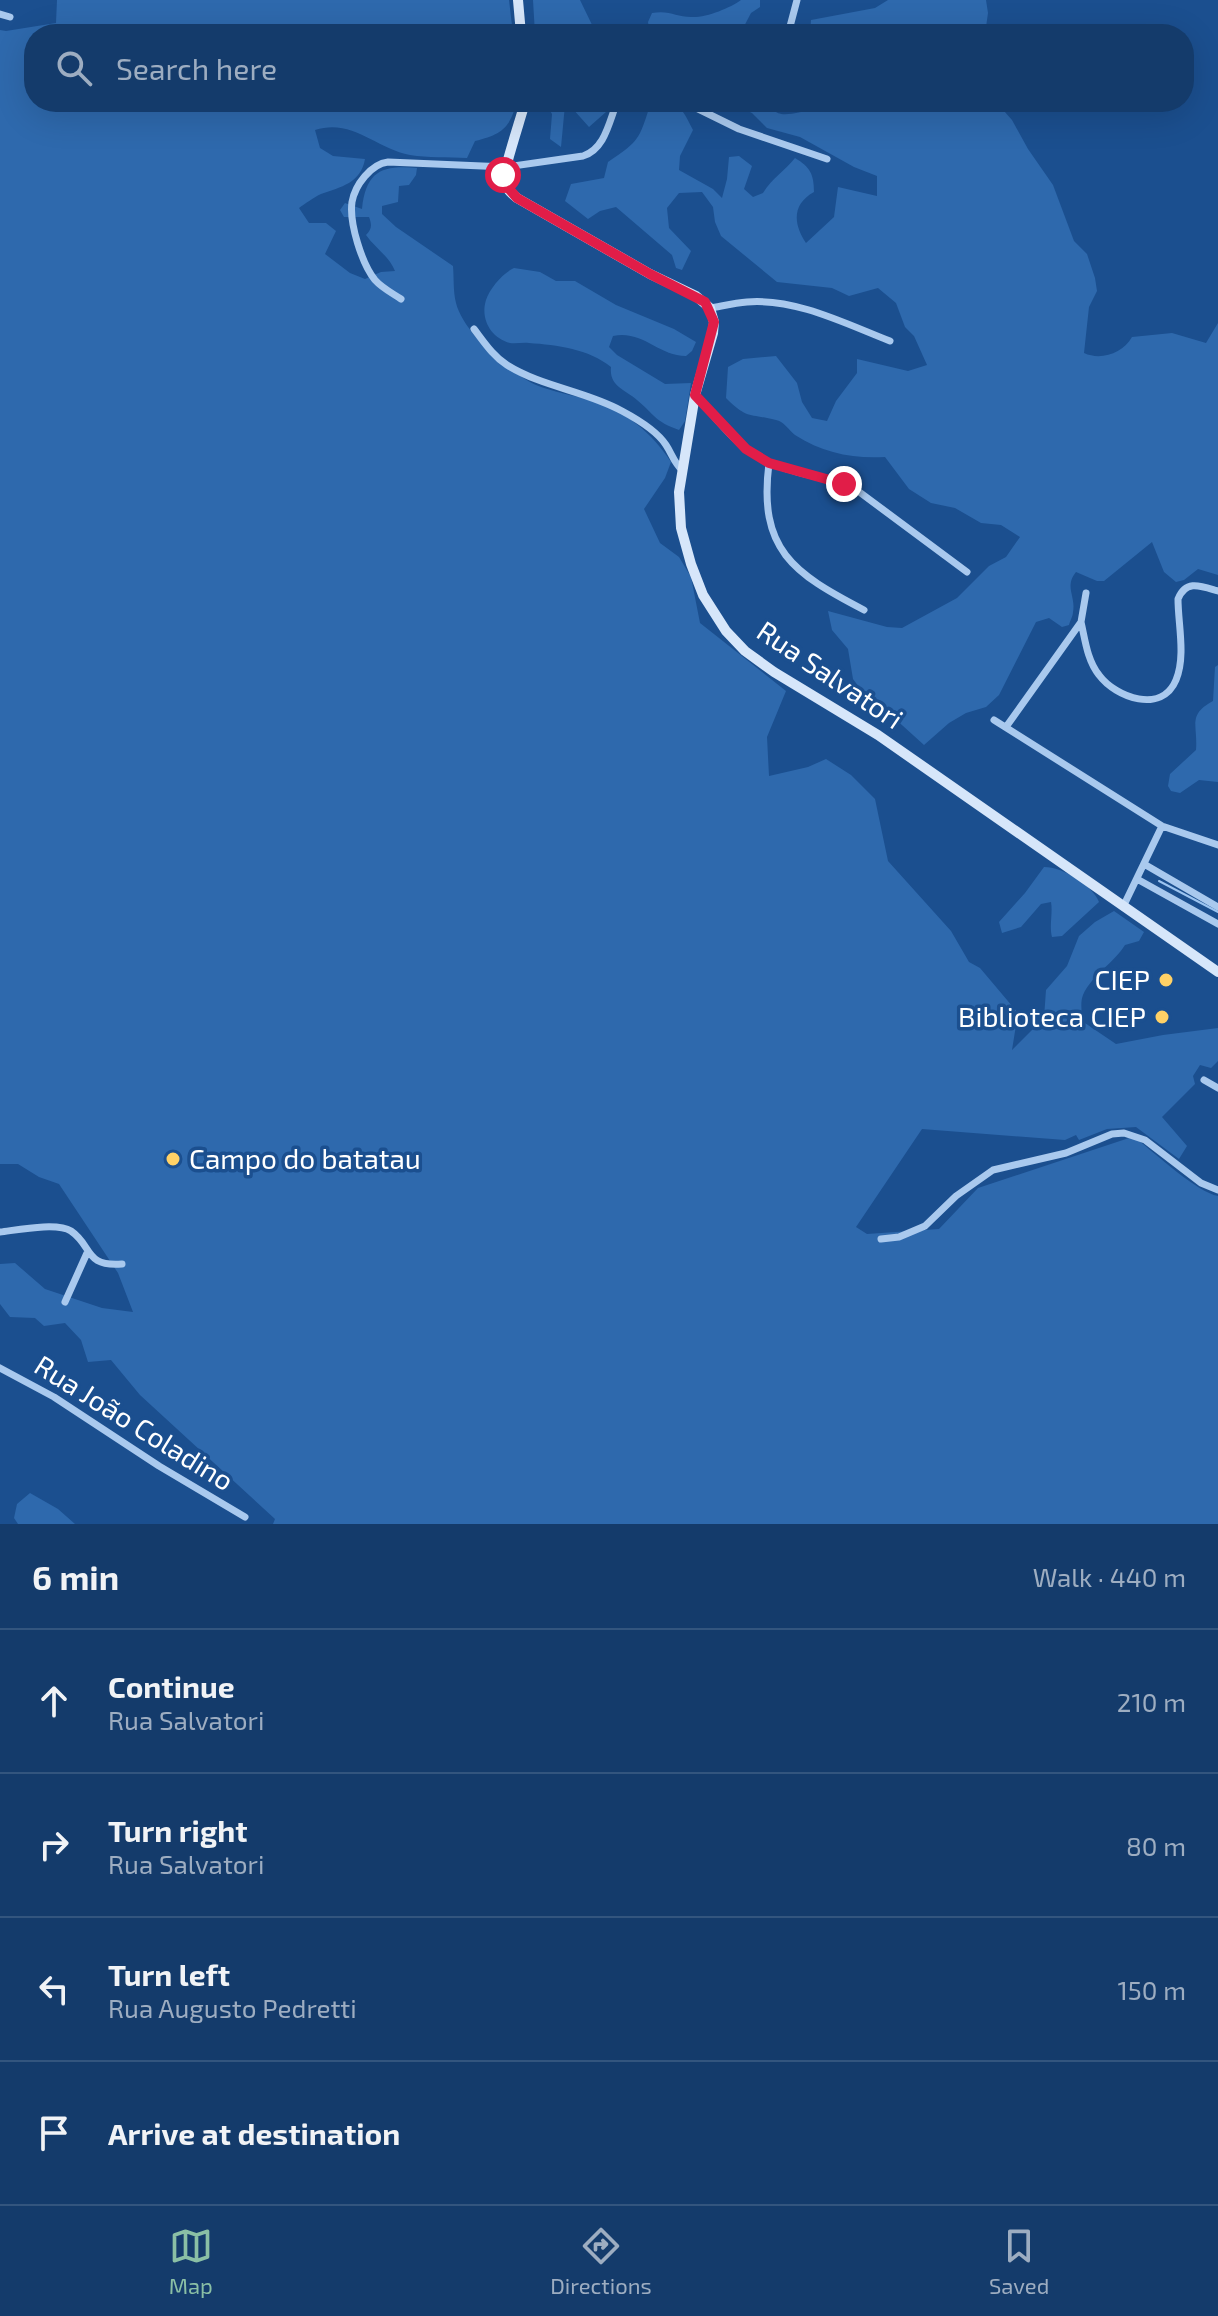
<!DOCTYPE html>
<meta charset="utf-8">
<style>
body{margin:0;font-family:"Exo 2",sans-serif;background:#214673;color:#f1f3f6}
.stop{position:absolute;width:24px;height:24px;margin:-18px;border:6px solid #e11d48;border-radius:50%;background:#fff}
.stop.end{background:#e11d48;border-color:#fff;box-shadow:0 2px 8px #0008}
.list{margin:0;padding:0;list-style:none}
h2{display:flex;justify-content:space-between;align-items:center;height:104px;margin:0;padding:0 32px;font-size:34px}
h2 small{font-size:26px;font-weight:400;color:#9dadc1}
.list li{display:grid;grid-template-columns:52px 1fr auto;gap:24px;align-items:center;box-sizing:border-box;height:144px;padding:0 32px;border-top:2px solid #33557e}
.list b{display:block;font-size:30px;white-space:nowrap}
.list p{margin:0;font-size:26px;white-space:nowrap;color:#9dadc1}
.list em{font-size:26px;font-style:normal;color:#9dadc1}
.icon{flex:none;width:44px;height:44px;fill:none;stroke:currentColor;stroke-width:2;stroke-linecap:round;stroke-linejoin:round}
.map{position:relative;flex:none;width:1218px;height:1524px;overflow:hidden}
.search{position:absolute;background:#143b6b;box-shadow:0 8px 32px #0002;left:24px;right:24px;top:24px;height:88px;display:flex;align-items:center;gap:20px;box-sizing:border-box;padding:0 28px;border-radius:32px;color:#9dadc1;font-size:30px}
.sheet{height:680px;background:#143b6b}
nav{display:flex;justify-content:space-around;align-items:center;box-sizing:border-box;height:112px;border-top:2px solid #33557e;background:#143b6b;font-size:22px;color:#9dadc1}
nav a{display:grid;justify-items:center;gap:4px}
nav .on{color:#8abfa5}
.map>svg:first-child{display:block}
</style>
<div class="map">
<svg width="1218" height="1524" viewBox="0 0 1218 1524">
<rect width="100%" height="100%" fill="#1b4f8f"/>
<path fill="#2e69ad" d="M57 0H509L513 34H34V102H517C509 129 502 134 475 141L467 158C448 157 428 158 410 155 375 148 352 118 315 130L320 148 333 156 365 159C361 183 341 187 321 194 314 197 305 204 299 208L309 223H326L336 231 325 254 350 273 365 279 381 272 395 271C389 256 375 248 366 235 372 229 372 225 369 217H344L340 210 345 203 362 209C366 171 382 165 417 168L416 175 409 185 399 186 398 202 382 206V214L396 227 453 266C454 278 453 291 456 303 463 332 509 373 536 385 553 392 572 395 590 400 624 409 653 434 671 462L665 478 644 509 660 543 679 557 691 577 700 623 786 691 767 737 769 776 808 767 826 759 851 775 875 799 888 861 951 931 969 962 980 968 1018 1013 1012 1050 1044 1018 1046 990 1067 966 1079 936 1095 922 1114 911 1144 932 1139 941 1125 945C1114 963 1092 975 1083 995 1080 1002 1082 1013 1082 1021L1116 1044 1163 1035 1218 1028V1061L1211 1068 1200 1065 1193 1076 1195 1084 1162 1117 1187 1146 1179 1159 1136 1127 1107 1129 1079 1140 1076 1135 1065 1140 922 1129 856 1227 867 1234 939 1229 978 1188 1129 1138 1138 1140C1157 1155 1197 1192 1218 1196V1524H273L275 1519 140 1395 111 1360 88 1362 81 1340 65 1323 44 1326 35 1318 10 1317 0 1304V1264L15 1263 45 1289 102 1308 133 1312 118 1273 59 1184 39 1177 18 1164H0V30L6 31 56 23Z
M533 0H580L595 31 593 34H535Z
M741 0H760V7L751 13 740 34H650L648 22 652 13C670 10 676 17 691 17 706 18 730 8 741 0Z
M888 0H986L988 13 985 34H810L811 20 875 8Z
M542 102H610L606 112 589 127 572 108 565 105 561 147 550 139 552 114 547 106 541 110Z
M657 102C681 102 683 111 693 130L680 156 679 170 713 189 722 198 727 179 729 157 739 156 752 166 744 189 753 197 763 193C772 178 785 171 795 158 810 167 814 174 814 192 792 204 793 224 806 243L834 217 838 187 877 196V176L854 167 800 137 767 128 752 113 737 106 712 107 707 102C723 102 745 98 759 102 779 108 770 119 801 112L803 102H996L1012 120 1028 149 1053 185 1074 241 1087 254 1095 278 1097 291 1089 307 1084 353C1101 361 1123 353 1132 337L1172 333 1206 343 1218 323V575L1198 569 1184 580 1176 582 1164 572 1152 542 1104 581H1097L1076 572C1064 587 1076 596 1073 612 1073 616 1070 621 1069 625L1062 627 1049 618 1036 622 999 695 986 707 966 713 949 723 924 745 892 716 870 702 853 679 848 649 832 630 828 611 887 627 902 628 957 598 989 566 1006 557 1020 537 1001 525 981 523 955 508 931 503 909 489 885 457C853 459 823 453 795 435 789 430 783 421 776 420 749 413 748 420 726 398L728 367 743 359 776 356 797 383 802 402 812 418 827 421 836 401 857 373V359L908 371 927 365 914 336 905 327 896 303 878 288 849 296 832 288 777 282 721 236 715 222 713 207 702 192 679 193 667 208 669 228 691 251 682 270 676 268 672 255 616 207 600 211 588 219 565 201 571 184 604 178 608 162C639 141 639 140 650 105Z
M514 268 540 272 556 281H575L616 305 674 329 696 342 692 351 686 356C658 356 643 330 613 336L609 347 617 355 665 384 691 383 685 421 679 430C654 421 655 415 637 400 624 389 609 386 611 367 589 349 557 345 529 343 523 342 516 344 510 343 491 338 480 319 486 300 490 288 503 273 514 268Z
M1218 665V782L1199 780 1180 793 1171 791 1168 786 1170 774 1196 750C1198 725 1187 715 1213 701L1215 667Z
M1044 867C1063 867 1092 885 1099 902L1062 936 1052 937C1049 926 1053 913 1051 902L1041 904 1021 927 1002 933 999 922 1025 893Z
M30 1493 58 1509 75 1524H18L14 1518 17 1504Z"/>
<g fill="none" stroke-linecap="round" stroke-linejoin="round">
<path stroke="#9cc4f0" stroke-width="2" d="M1159 881 1218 912"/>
<path stroke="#a9c9ee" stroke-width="7" d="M0 14 10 17
M788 34 797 0
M684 102 739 129 827 159
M401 299C392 293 382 288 375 280 362 264 349 223 352 202 355 185 371 164 388 162L506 167 583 156C605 149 609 122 617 102
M710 308C722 306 735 303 747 302 796 298 846 324 890 341
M474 329C484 342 493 356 507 365 542 387 586 391 622 411 637 419 657 431 666 445 672 454 674 463 683 471
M695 395C717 419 738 449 768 462 797 475 829 477 858 491L967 572
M769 463C758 550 793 573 864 610
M1081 622C1085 639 1087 660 1099 675 1116 698 1162 714 1176 680 1186 656 1178 624 1178 599 1186 579 1201 586 1218 591
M994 720 1162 826 1218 845
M1006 727 1081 622 1086 593
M1144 864 1218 907
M1137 879 1218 924
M1123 907 1162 826
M1204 1080 1218 1088
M0 1232C17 1230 57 1222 71 1231 93 1246 84 1267 122 1264
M881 1239 899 1237 925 1226 956 1196 993 1170 1066 1153 1112 1134 1124 1133 1145 1140 1201 1183 1218 1190
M65 1302 87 1253
M0 1368 54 1397 159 1466 245 1517"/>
<path stroke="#d6e6fa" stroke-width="10" d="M518 0 521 34
M525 102C522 115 501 176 504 183 506 189 512 194 517 198L650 274 696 296 710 308 714 322 713 333 695 395 679 492 681 528 691 564 703 595 726 631 745 651 774 672 878 735 1218 972"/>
</g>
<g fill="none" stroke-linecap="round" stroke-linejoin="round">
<path stroke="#e11d48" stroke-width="10" d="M503 175 504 183 517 198 650 274 705 302 714 322 695 395 746 449 769 463 844 484"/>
</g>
<g fill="#ffd166" stroke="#1b4f8f" stroke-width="3">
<circle cx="1166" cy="980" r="8"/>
<circle cx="1162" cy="1017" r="8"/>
<circle cx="173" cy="1159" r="8"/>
</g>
<g text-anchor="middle" stroke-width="7" stroke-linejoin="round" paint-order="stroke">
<g font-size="28" fill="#fff" stroke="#1b4f8f">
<text transform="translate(830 675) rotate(34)" y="10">Rua Salvatori</text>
<text transform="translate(134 1423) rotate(32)" y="10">Rua João Coladino</text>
</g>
<g font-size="28" fill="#fff" stroke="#1b4f8f" text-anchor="end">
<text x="1150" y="990">CIEP</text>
<text x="1146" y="1027">Biblioteca CIEP</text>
<text x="189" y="1169" text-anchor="start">Campo do batatau</text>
</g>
</g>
</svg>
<div class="stop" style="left:503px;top:175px"></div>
<div class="stop end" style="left:844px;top:484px"></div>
<div class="search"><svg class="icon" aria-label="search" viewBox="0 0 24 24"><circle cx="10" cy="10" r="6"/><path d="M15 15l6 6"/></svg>Search here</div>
</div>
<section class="sheet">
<h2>6 min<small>Walk · 440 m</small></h2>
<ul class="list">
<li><svg class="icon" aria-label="ahead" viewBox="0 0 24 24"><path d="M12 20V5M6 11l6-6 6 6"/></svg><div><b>Continue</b><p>Rua Salvatori</p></div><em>210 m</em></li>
<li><svg class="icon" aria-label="right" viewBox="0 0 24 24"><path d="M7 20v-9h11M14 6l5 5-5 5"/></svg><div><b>Turn right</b><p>Rua Salvatori</p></div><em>80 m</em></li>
<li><svg class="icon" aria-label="left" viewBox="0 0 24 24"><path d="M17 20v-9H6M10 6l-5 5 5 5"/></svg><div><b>Turn left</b><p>Rua Augusto Pedretti</p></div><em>150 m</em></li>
<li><svg class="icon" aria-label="arrive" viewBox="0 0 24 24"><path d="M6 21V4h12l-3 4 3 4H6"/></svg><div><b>Arrive at destination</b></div></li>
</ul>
</section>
<nav>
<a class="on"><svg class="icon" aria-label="map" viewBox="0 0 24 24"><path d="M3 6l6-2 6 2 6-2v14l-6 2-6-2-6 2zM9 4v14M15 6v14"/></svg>Map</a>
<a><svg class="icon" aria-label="directions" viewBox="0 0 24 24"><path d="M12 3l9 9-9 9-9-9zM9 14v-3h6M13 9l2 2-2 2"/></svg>Directions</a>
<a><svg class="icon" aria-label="saved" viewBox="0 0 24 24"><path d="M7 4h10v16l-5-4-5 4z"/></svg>Saved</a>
</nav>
